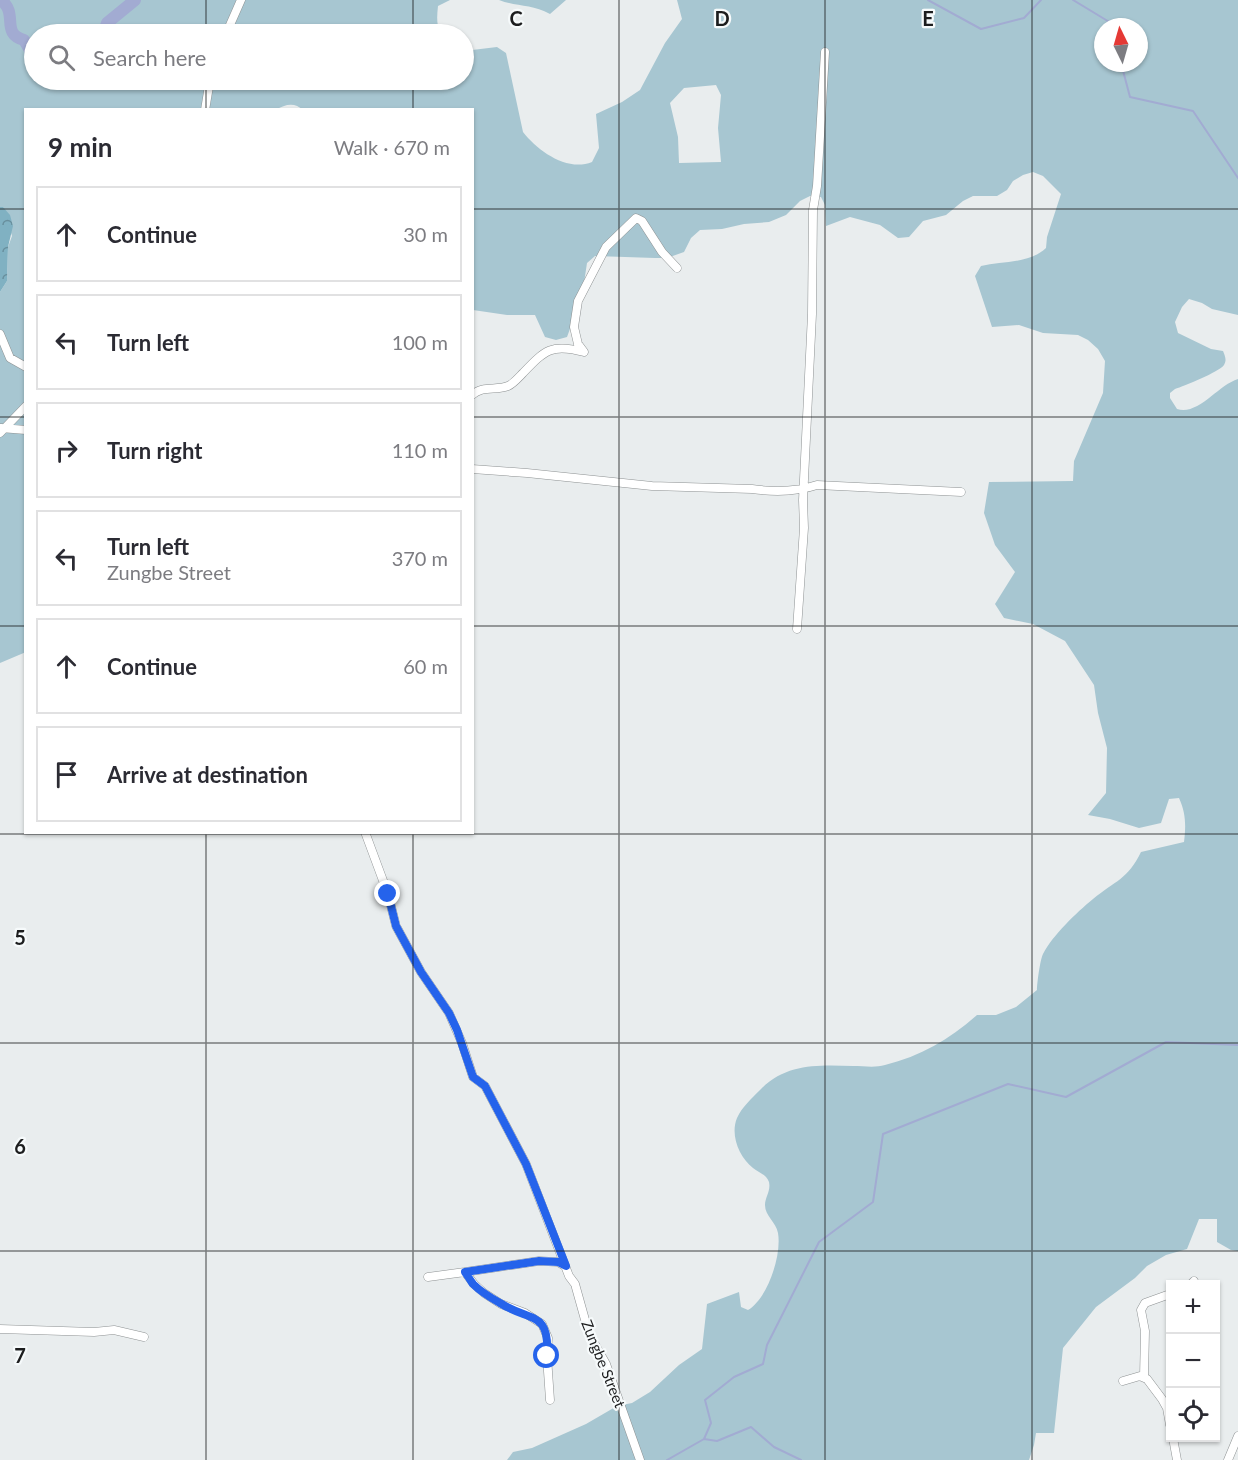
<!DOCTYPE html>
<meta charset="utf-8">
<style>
body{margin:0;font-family:Lato,sans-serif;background:#f2f2f3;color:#2b2b33}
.controls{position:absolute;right:18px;bottom:18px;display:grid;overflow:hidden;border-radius:0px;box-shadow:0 2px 4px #0004}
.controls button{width:54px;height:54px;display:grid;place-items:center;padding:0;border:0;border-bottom:2px solid #e1e1e2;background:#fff;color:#2b2b33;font:30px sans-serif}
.compass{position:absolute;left:1094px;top:18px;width:54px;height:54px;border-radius:50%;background:#fff;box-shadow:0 2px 4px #0004;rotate:355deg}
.stop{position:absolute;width:18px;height:18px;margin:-14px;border:4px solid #2563eb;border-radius:50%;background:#fff}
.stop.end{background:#2563eb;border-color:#fff;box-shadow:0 2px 6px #0008}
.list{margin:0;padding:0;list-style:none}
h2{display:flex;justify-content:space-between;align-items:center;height:78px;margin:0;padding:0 24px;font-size:26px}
h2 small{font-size:20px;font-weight:400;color:#7c7c81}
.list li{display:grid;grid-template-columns:39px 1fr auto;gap:18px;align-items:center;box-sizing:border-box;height:96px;margin:0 12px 12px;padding:0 12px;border:2px solid #e1e1e2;border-radius:0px}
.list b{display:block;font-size:22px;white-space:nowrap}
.list p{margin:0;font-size:20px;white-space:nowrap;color:#7c7c81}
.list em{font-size:20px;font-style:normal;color:#7c7c81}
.icon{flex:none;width:33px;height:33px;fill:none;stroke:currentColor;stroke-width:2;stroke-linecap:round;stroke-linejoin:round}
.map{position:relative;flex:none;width:1238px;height:1460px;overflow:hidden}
.search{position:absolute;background:#fff;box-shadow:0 2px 4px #0004;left:24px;top:24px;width:450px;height:66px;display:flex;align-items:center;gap:15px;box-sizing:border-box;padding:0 21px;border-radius:33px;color:#7c7c81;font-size:22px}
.panel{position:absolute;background:#fff;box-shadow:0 2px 4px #0004;left:24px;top:108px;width:450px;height:726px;border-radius:0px}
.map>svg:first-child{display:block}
</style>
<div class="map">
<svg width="1238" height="1460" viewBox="0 0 1238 1460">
<defs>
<pattern id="forest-crowns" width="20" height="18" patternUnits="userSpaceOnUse" patternTransform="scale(1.5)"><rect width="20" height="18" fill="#80b1c2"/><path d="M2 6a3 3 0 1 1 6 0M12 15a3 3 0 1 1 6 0" fill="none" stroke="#688f9d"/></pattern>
</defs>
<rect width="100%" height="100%" fill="#e9edee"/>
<path fill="#a7c6d1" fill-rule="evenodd" d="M0 0H450L438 6C437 16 436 25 441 34H34V80H464V51L497 47 506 53 523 132C538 151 567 172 592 162L599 148 596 114 622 102 640 90 665 43 682 19 677 0H1238V315L1212 309 1202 303 1189 299 1182 307 1175 322 1178 333 1211 349 1223 351C1225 356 1227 360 1224 365 1219 372 1184 386 1175 389L1170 393V398L1177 409C1198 416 1218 385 1238 379V1251L1231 1250 1217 1242V1219H1199L1187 1249 1166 1255 1147 1266 1135 1278 1096 1307 1063 1348 1054 1433H1036L1034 1445 1029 1460H507L513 1452 532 1448 586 1424 617 1406 632 1403 650 1392 679 1365 702 1349 707 1304 739 1292 741 1307 748 1310C767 1299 782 1256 778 1233 776 1222 765 1216 765 1205 765 1197 771 1191 769 1182 766 1174 759 1173 753 1168 739 1157 730 1135 737 1118 742 1107 752 1098 760 1090 786 1063 818 1065 853 1066 864 1066 875 1068 885 1065 921 1056 950 1039 977 1015H996L1016 1007 1037 990C1037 984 1040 960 1043 954 1053 935 1076 913 1093 899 1115 881 1128 879 1141 852L1184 842C1186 826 1186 813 1179 798L1169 799 1161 823 1139 828 1110 819 1088 815 1106 793 1107 748 1098 713 1094 685 1065 641 1033 624 1004 618 995 604 1015 572 995 545 984 513 989 482 1073 481 1074 461 1103 393 1105 361 1098 349 1088 340 1078 335 1043 333 1019 325 992 327 975 276 981 266C1002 261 1029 264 1046 248L1047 237 1061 194 1043 176 1033 172 1023 175 1013 181 1007 190 997 196H973L963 201 946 215 923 221 909 237 898 238 880 225 850 217 826 226 825 205 821 197 810 196 800 201 786 215 769 222 744 224 722 229 700 230 691 238 684 252 667 258H655L595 256 587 263 582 296 567 337 556 340 545 337 535 315H507L473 310 472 110H303C295 102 285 104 276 110H26V652L0 663V292L7 281 8 247 12 236 3 207H0ZM1103 27H1139V63H1103ZM716 85 721 95 718 128 721 162 679 163 678 137 670 103 684 88Z
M499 0H566L550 14C532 4 517 7 499 0Z"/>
<path fill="url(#forest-crowns)" d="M0 207H3L10 215 13 226 8 247 7 281 0 292Z"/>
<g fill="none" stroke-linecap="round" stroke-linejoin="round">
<path stroke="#a2abd2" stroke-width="2" d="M928 0 981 29 1024 18 1041 0
M1073 0 1111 23 1112 27
M1121 63 1130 97 1193 111 1238 178
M704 1439 717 1441 751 1427 774 1447 801 1460
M667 1460 704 1439 711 1423 705 1400 734 1377 763 1364 767 1345 819 1242 873 1202 883 1134 1008 1084 1066 1097 1166 1042 1238 1045"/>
<path stroke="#a2abd2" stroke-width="12" d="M1 0C19 14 0 33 24 40L34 57
M103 34 107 23 135 0"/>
<defs>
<path id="minor" d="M226 34 241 0
M205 110 210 80
M0 334 10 358 26 367
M472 395C483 385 496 391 508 386 513 384 519 377 523 373 545 350 552 343 584 352L578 344 574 327 578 301 606 247 636 218 642 221 662 252 677 268
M1 428 26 430
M0 433 26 406
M472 469 527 473 652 486 752 489C773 492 796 492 817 485L961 492
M797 629 804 528 803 500 812 314 813 210 817 186 825 52
M365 832 388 894 396 926 421 972 449 1013 462 1043 473 1077 485 1086 526 1164 569 1276 575 1284 589 1334 606 1364 640 1460
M465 1272 539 1261 558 1262 565 1266
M428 1277 465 1272 474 1284 484 1293 501 1304 525 1313 542 1324 548 1338 547 1357 550 1400
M1191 1284 1194 1281
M0 1329 94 1332 114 1330 144 1337
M1144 1377 1145 1331 1141 1310 1145 1303 1170 1294
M1123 1381 1140 1376 1147 1379 1162 1399 1167 1408 1170 1425
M1173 1438 1177 1460
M1228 1460 1238 1436"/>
</defs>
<use href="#minor" stroke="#8e9293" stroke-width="9"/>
<use href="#minor" stroke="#fff" stroke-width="8"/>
</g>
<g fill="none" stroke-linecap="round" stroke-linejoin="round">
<path stroke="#2563eb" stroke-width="8" d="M388 894 396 926 421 972 449 1013 457 1030 473 1077 485 1086 526 1164 566 1266 558 1262 539 1261 465 1272C468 1276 470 1280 473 1284 480 1291 491 1298 500 1303 530 1322 550 1310 547 1356"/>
</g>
<path fill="none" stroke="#1c1d1e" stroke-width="1.5" stroke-opacity="0.55" d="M206 0V34M413 0V34M619 0V1460M825 0V1460M1032 0V1460M206 80V110M413 80V110M0 209H26M472 209H1238M0 417H26M472 417H1238M0 626H26M472 626H1238M206 832V1460M413 832V1460M0 834H1238M0 1043H1238M0 1251H1238"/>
<g text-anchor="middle" stroke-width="4.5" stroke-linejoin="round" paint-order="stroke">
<g font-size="15" fill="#1c1d1e" stroke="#f6fafb">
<text transform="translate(603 1364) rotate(68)" y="5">Zungbe Street</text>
</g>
</g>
<g font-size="20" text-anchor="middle" font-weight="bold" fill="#1c1d1e" stroke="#f6fafb" stroke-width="4.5" stroke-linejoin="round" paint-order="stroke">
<text x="516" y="26">C</text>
<text x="722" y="26">D</text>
<text x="928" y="26">E</text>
<text x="20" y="945">5</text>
<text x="20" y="1154">6</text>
<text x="20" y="1363">7</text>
</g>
</svg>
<div class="controls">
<button>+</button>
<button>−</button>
<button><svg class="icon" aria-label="locate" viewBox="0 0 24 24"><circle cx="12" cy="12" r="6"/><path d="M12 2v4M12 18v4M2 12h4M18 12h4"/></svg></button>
</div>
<svg class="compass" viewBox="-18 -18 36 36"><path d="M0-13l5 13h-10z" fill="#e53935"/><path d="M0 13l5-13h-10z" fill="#7c7c81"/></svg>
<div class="stop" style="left:547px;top:1356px"></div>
<div class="stop end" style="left:388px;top:894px"></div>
<div class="search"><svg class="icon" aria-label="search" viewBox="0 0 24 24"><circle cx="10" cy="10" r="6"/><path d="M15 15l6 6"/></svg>Search here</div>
<section class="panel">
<h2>9 min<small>Walk · 670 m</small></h2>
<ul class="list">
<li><svg class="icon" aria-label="ahead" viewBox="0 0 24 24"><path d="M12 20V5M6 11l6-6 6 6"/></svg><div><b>Continue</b></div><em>30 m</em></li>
<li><svg class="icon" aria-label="left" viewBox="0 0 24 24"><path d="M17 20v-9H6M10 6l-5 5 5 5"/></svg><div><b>Turn left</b></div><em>100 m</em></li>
<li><svg class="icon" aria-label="right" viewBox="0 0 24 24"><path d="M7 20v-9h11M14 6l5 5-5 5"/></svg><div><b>Turn right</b></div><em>110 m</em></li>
<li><svg class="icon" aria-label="left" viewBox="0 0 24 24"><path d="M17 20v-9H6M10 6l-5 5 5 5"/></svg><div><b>Turn left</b><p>Zungbe Street</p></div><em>370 m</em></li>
<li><svg class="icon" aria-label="ahead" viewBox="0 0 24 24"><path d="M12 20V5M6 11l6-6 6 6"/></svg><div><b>Continue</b></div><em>60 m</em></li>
<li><svg class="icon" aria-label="arrive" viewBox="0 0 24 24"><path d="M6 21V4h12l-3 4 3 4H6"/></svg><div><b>Arrive at destination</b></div></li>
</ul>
</section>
</div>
